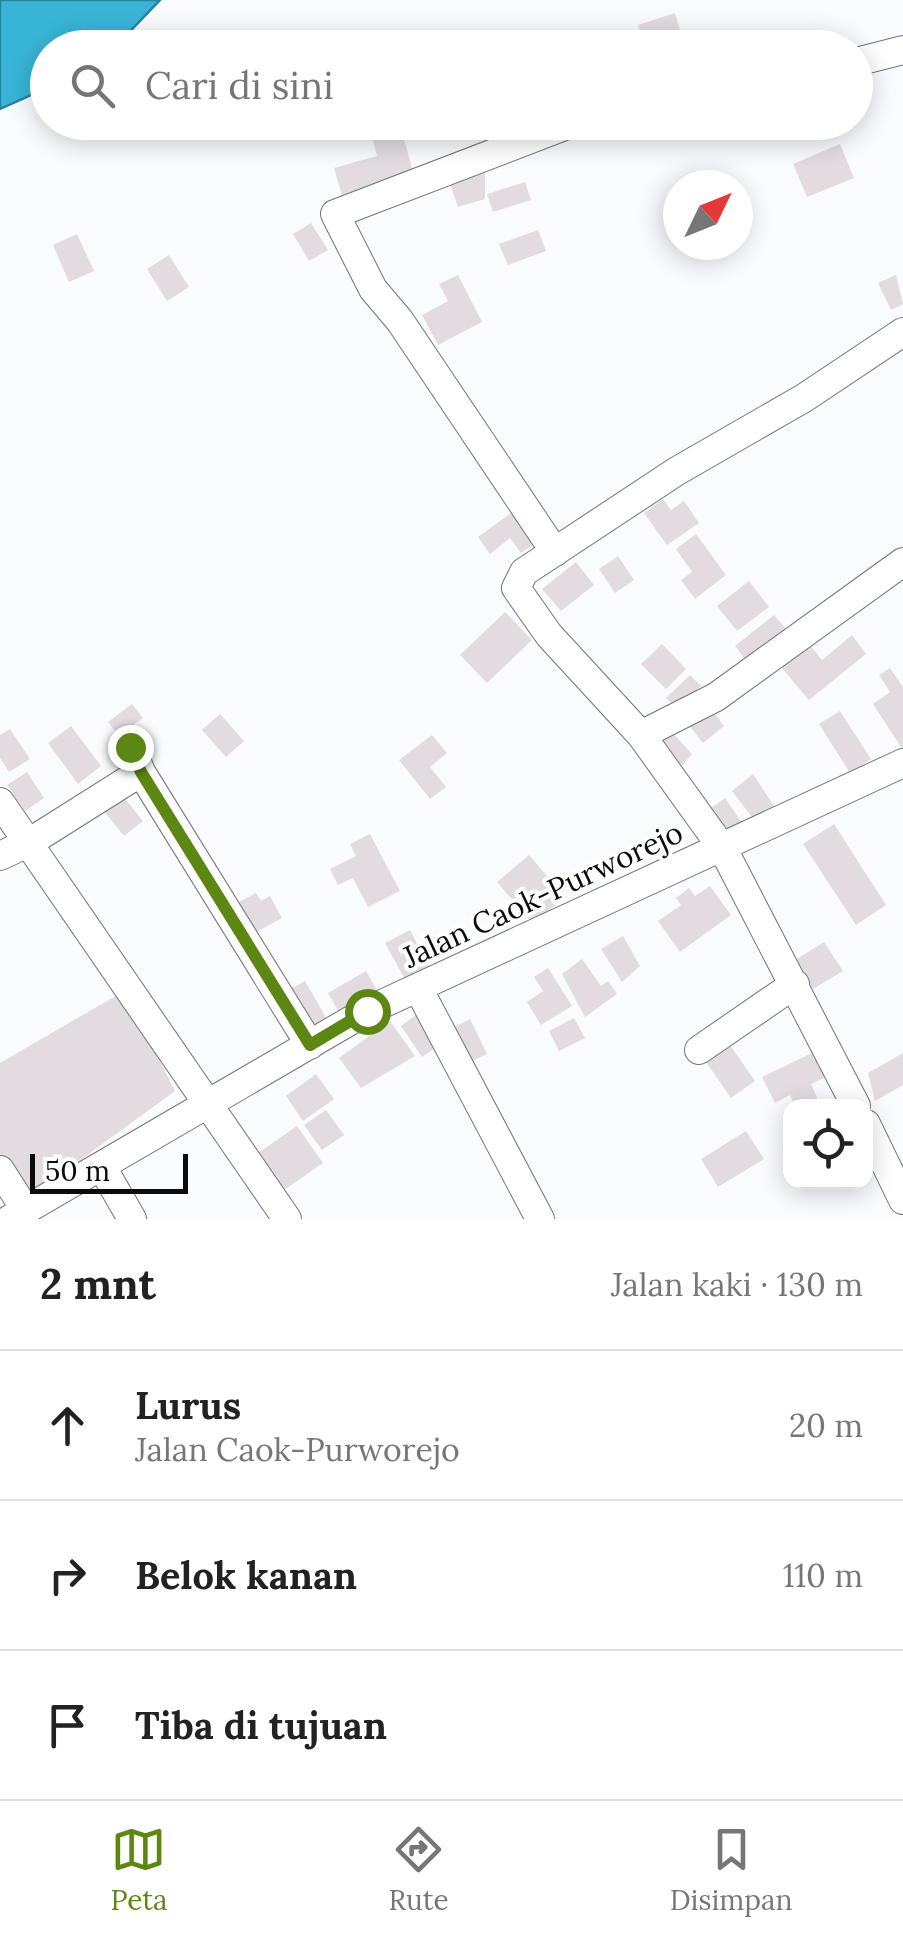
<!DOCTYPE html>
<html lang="id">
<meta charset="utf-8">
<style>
body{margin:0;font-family:Lora,serif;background:#f6f6f6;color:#222}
.controls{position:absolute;right:30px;bottom:30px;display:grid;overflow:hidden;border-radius:20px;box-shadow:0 5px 25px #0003}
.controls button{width:90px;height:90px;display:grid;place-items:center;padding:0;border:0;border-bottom:2px solid #e0e0e0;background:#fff;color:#222;font:50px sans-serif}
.compass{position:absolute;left:663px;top:170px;width:90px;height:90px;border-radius:50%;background:#fff;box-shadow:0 5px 25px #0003;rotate:47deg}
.scale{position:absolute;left:30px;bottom:25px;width:158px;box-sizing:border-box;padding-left:10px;border:5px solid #0a0b0d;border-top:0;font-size:28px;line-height:35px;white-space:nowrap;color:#0a0b0d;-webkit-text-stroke:8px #fff;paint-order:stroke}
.stop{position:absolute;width:30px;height:30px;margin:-22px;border:8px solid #5d8713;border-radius:50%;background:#fff}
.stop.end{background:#5d8713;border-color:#fff;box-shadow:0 2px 10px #0008}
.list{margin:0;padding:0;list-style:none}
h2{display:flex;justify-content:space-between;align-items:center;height:130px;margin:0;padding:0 40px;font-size:42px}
h2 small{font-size:32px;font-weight:400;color:#767676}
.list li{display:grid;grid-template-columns:65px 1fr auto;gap:30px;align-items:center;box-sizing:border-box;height:150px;padding:0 40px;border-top:2px solid #e0e0e0}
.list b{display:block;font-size:38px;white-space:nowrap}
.list p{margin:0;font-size:32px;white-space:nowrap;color:#767676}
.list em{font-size:32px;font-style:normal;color:#767676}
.icon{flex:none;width:55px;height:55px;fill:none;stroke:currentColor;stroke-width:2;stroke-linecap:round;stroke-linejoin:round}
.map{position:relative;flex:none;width:903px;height:1219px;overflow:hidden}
.search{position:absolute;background:#fff;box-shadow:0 5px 25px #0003;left:30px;right:30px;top:30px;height:110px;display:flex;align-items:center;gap:25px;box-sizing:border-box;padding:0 35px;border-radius:55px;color:#767676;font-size:38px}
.sheet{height:580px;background:#fff}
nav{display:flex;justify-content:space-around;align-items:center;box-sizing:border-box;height:140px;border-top:2px solid #e0e0e0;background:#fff;font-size:28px;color:#767676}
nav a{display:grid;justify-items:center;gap:5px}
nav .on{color:#5d8713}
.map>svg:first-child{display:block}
</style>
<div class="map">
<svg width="903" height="1219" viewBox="0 0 903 1219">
<rect width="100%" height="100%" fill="#f9fbfe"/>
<path fill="#38b5d6" stroke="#2a829a" stroke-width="2.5" d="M0 0H160L115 47 48 48 47 88 0 109Z"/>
<path fill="#e2dce0" d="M675 13 683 40 645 48 638 25Z
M400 125 415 179 343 199 334 168 377 156 371 133Z
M840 144 854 178 807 197 793 164Z
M485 170V199L458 207 449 181Z
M525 182 531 200 493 212 487 194Z
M311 223 328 250 309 261 293 234Z
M538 230 546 251 508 265 499 244Z
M77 234 94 271 69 282 53 245Z
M169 255 189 287 167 301 147 269Z
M458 275 482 322 438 345 422 315 448 301 439 284Z
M896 275 903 304 891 310 878 283Z
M663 499 671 510 684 501 699 523 667 545 644 513Z
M518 508 541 539 521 553 510 538 490 554 478 537Z
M696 534 726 575 695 599 681 580 692 572 676 549Z
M618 556 634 580 615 593 599 569Z
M576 562 594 585 561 611 542 589Z
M749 581 769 607 737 631 717 606Z
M505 612 532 640 487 683 460 655Z
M774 615 792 636 752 668 735 646Z
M852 635 866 654 809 700 781 667 809 644 822 660Z
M662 644 686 669 666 689 641 664Z
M890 668 903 687V750L873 704 890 692 879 675Z
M690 675 701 686 677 709 666 698Z
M132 704 143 718 119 736 108 722Z
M710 708 724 726 703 743 688 724Z
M840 711 871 759 850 773 819 724Z
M220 714 244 741 226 757 202 730Z
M71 726 101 766 78 784 48 743Z
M10 729 30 759 9 772 0 758V735Z
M671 731 692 754 680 768 658 744Z
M432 735 447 753 430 767 446 787 430 799 399 760Z
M27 772 44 798 25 811 7 785Z
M753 774 774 806 754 820 732 791Z
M122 795 143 821 124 836 103 810Z
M725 798 743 824 724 838 705 812Z
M834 824 886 905 856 925 803 844Z
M370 834 400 891 368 907 353 878 338 885 330 869 356 856 350 844Z
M529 855 565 897 533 924 497 882Z
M710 886 731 915 680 952 658 921 681 905 676 898 689 888 695 896Z
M256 893 261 901 270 896 282 918 251 935 235 904Z
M410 930 430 968 406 981 385 943Z
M623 936 640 966 622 982 601 949Z
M824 942 843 971 813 989 795 960Z
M582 959 601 986 608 981 617 994 585 1017 562 974Z
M548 968 572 1006 541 1025 527 1002 543 991 534 977Z
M366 971 381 997 343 1019 328 993Z
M305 981 329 1023 309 1034 285 992Z
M124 991 175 1091 27 1199 0 1156V1063Z
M420 1012 442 1043 422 1057 401 1026Z
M574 1018 585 1038 559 1051 549 1031Z
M470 1019 487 1054 468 1063 451 1029Z
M390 1021 415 1056 361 1088 339 1058Z
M730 1045 755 1081 731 1098 706 1062Z
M814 1052 826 1077 811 1084 819 1102 795 1106 790 1095 775 1103 762 1077Z
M903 1053V1085L875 1101 868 1073Z
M316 1074 334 1099 303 1121 286 1096Z
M326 1110 344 1135 322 1150 304 1125Z
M297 1126 323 1163 284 1190 258 1153Z
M746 1131 764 1159 718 1187 701 1159Z"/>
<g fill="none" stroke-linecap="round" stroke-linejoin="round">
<defs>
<path id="minor" d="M856 62 903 50
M555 552 400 321 373 289 335 214 575 122
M641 735 716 697 903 562
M131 747 141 772 310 1045
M0 802 287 1219
M0 856 30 842 141 772
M418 988 540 1219
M699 1050 795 984
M856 1106 723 849 641 735 549 635 516 588 524 572 677 471 804 398 903 332
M866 1124 903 1200
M102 1167 132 1219
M0 1170 25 1209
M10 1219 367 1011 903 763"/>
</defs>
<use href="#minor" stroke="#707378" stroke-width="30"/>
<use href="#minor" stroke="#fff" stroke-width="28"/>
</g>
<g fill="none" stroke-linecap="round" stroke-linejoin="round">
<path stroke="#5d8713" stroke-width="12" d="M130 747 141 772 310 1045 367 1011"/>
</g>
<g text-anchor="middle" stroke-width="8" stroke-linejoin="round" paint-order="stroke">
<g font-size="30" fill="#0a0b0d" stroke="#fff">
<text transform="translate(543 895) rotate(-25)" y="10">Jalan Caok-Purworejo</text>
</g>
</g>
</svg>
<div class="controls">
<button><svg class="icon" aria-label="locate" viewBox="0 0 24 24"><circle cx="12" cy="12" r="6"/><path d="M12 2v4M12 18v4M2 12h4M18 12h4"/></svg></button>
</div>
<svg class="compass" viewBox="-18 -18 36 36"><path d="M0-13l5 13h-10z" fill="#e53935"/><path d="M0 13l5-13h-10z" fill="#767676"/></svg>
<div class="scale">50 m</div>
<div class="stop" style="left:367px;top:1011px"></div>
<div class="stop end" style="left:130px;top:747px"></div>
<div class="search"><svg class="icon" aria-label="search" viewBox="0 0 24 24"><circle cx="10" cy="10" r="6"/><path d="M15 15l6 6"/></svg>Cari di sini</div>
</div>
<section class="sheet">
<h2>2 mnt<small>Jalan kaki · 130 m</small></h2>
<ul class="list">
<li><svg class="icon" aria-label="ahead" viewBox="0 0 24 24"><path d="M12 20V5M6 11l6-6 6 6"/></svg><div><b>Lurus</b><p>Jalan Caok-Purworejo</p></div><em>20 m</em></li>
<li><svg class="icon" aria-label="right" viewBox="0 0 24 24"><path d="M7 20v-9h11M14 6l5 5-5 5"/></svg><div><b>Belok kanan</b></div><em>110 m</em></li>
<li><svg class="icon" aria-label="arrive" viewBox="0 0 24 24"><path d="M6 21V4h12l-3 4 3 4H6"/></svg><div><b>Tiba di tujuan</b></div></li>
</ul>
</section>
<nav>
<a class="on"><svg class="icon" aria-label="map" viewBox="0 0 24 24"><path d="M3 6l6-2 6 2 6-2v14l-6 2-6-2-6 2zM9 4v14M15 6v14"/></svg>Peta</a>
<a><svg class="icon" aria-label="directions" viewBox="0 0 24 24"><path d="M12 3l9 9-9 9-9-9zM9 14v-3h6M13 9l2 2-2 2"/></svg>Rute</a>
<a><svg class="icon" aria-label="saved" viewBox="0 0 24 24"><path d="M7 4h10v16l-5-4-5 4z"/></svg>Disimpan</a>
</nav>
